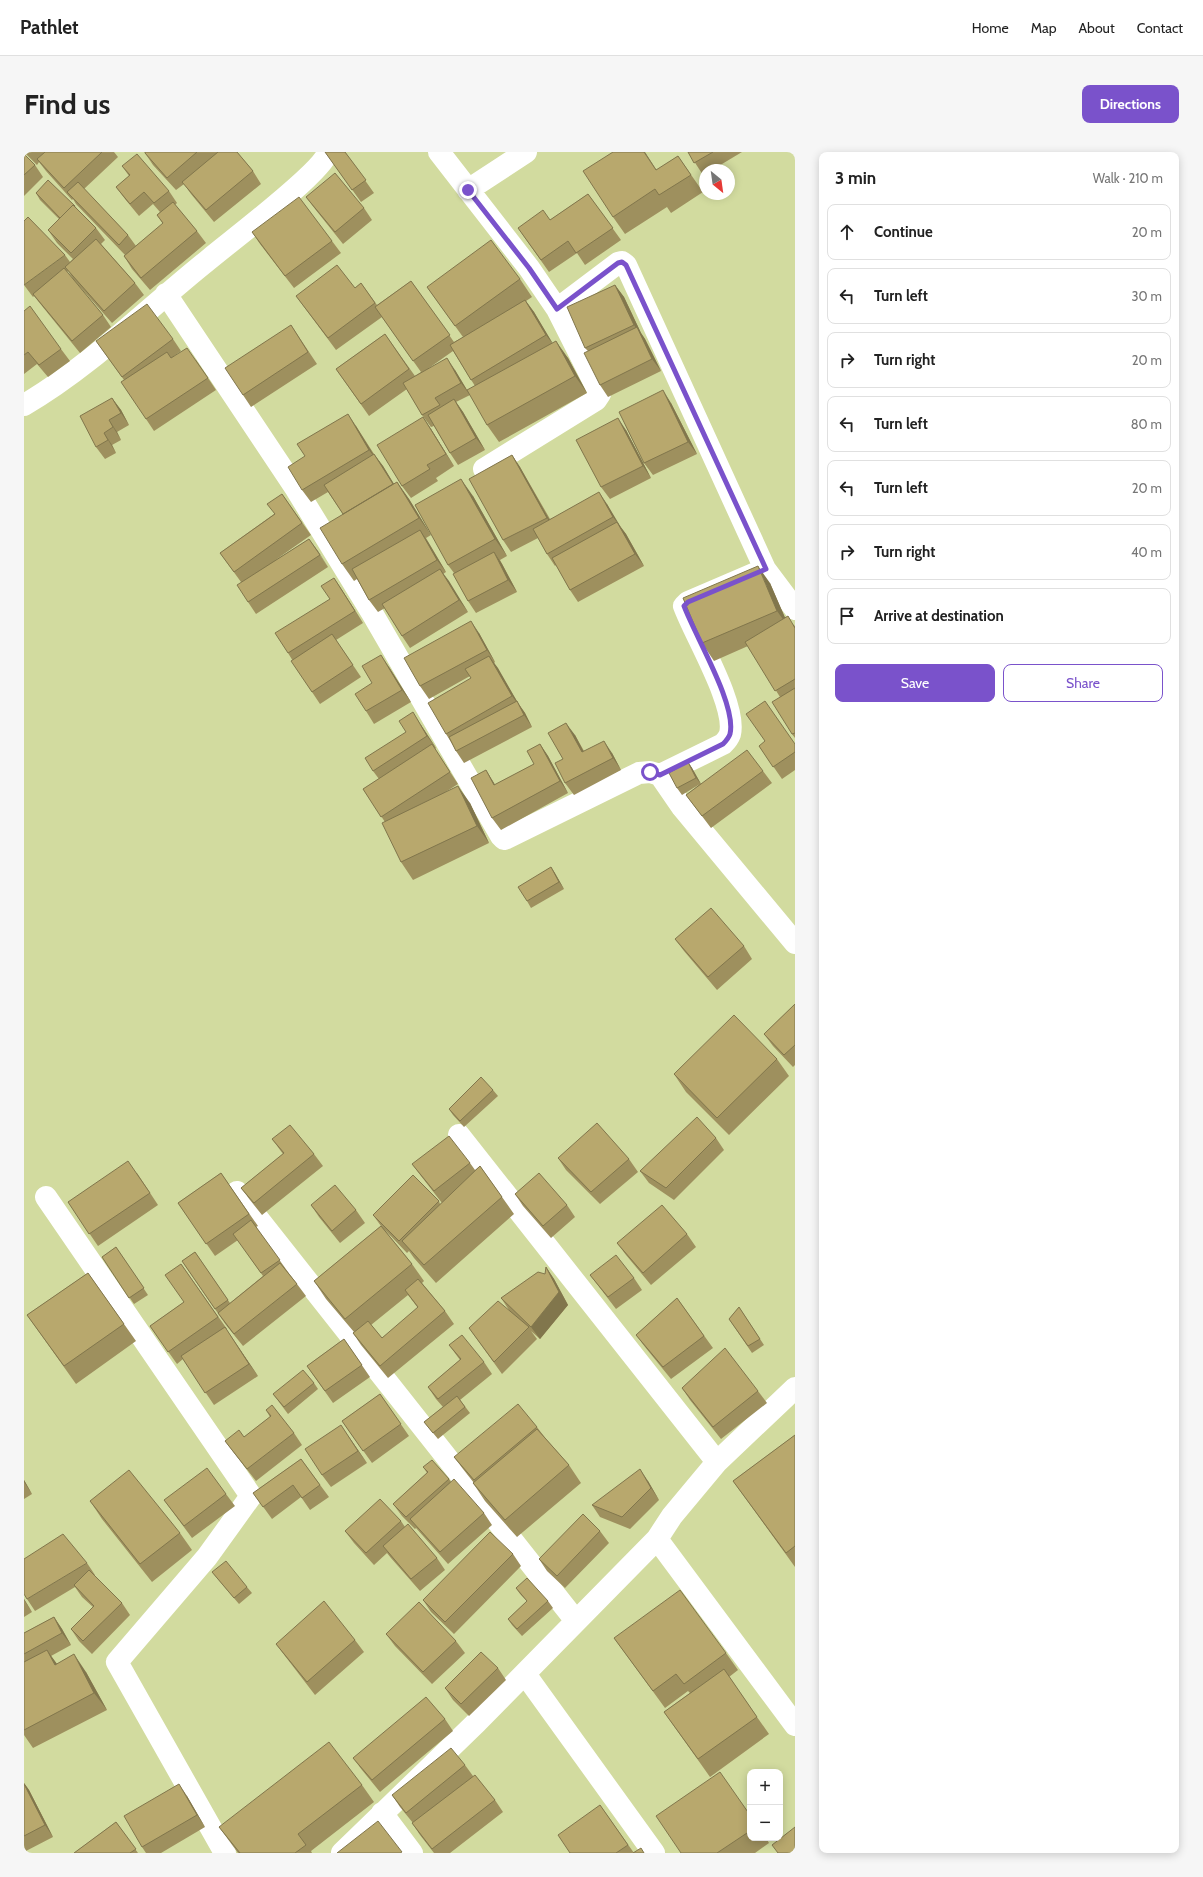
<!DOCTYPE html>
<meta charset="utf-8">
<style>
body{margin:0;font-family:Cabin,sans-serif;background:#f6f6f6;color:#222}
.controls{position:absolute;right:12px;bottom:12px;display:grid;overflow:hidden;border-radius:8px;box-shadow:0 2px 10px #0003}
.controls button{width:36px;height:36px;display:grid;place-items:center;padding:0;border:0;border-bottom:1px solid #e0e0e0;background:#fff;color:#222;font:20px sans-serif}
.compass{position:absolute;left:675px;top:12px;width:36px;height:36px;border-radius:50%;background:#fff;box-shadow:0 2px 10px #0003;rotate:151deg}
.stop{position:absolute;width:12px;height:12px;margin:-9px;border:3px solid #7a52cb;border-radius:50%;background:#fff}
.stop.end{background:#7a52cb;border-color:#fff;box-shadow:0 1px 4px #0008}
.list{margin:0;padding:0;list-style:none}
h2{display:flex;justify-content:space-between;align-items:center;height:52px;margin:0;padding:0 16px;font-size:17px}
h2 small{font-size:13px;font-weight:400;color:#767676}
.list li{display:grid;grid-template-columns:26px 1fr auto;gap:12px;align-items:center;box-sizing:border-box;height:56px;margin:0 8px 8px;padding:0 8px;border:1px solid #e0e0e0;border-radius:8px}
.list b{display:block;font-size:15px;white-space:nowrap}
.list em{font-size:13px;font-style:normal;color:#767676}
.actions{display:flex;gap:8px;padding:12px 16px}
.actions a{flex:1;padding:9px 0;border:1px solid #7a52cb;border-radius:8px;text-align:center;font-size:14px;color:#7a52cb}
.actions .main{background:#7a52cb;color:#fff}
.icon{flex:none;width:22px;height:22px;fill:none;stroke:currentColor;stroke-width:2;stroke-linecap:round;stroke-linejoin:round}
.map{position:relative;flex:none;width:771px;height:1701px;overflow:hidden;border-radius:8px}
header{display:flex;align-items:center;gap:24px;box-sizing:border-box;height:56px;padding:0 20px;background:#fff;border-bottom:1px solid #e0e0e0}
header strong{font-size:19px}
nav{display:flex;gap:22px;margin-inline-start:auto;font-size:14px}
.intro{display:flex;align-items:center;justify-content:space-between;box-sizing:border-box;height:96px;padding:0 24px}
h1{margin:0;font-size:28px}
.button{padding:10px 18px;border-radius:8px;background:#7a52cb;color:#fff;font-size:14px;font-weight:700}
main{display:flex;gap:24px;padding:0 24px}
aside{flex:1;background:#fff;border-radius:8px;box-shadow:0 2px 10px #0003}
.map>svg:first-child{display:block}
</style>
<header>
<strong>Pathlet</strong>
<nav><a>Home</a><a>Map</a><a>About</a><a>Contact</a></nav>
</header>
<div class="intro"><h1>Find us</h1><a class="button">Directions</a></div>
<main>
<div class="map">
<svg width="771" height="1701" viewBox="0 0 771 1701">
<rect width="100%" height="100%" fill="#d2db9f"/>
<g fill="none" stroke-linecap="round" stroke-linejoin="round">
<path stroke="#fff" stroke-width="22" d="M415 0 505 116 533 157 576 242 572 248 460 317
M444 38 502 0
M142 142 272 337 348 461 477 684 480 687 483 686 615 621 626 620 636 623
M533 157 594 111 598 110 602 113 741 417 771 457
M0 253C67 214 123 157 183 109 204 91 298 21 304 0
M741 417 664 450 660 454C671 484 713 553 706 582 705 585 702 589 699 592L636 623 658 655 771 791
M435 983 693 1310
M213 1040 552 1469
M22 1045 227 1344 183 1405 93 1510 201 1701
M633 1387 771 1573
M501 1522 630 1701
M358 1661 388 1701
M318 1701 453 1570 633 1387 648 1364 693 1310 771 1236"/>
</g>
<path fill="#9e905e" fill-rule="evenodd" d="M0 0H90L94 5 60 37 104 83 112 94 139 72 133 63 136 60 129 52 115 64 101 47 92 35 105 24 98 14 145 39 153 51 151 53 173 79 182 91 126 138 108 117 100 104 101 103 52 52 49 47 48 48 22 19 15 10 13 13Z
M121 0H213L229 19 237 32 190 70 167 42 160 32 152 38 129 13 121 1Z
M301 0H321L350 41 337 50Z
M664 0H718L688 18H681V22L679 23Z
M0 2 11 13 19 25 0 44Z
M654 4 679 40 647 61 643 55 601 82 589 65 633 18Z
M12 41 51 54 54 58 72 76 81 88 77 92 111 131 120 143 88 171 49 127 44 119 43 120 79 163 87 175 56 201 18 154 10 144 9 145 0 133 41 103 46 110 49 107 33 91 24 78 35 67 16 48Z
M564 42 597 88 561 113 553 101 525 120 494 76 526 68Z
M282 45 340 56 348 68 319 92 291 57Z
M228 80 308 89 317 101 270 136 236 92Z
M496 127 508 145 502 149 510 160 528 191 544 206 563 241 475 290 463 273 451 234 429 199 405 216 431 218 446 243 432 250 439 260 461 298 434 313 426 301 410 274 407 275 398 263 383 237 345 264 312 217 361 182 391 224 397 220 358 165 312 198 272 144 331 136 337 131 353 153 387 129 430 190 439 185 403 135Z
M591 133 600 145 617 181 621 187 637 219 584 245 576 233 564 199 561 196Z
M0 159 37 197 46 209 24 225 13 212 0 222Z
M267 173 293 212 227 255 219 243Z
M149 187 157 199 150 204 172 208 192 238 130 279 122 267 100 228 72 189Z
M88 246 97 258 105 273 93 280 97 288 88 293 92 301 81 307 72 295Z
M647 251 673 302 629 323 620 311Z
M399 265 407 277 430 314 412 326 414 329 387 346 378 334Z
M332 274 350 302 359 314 370 332 373 330 385 347 407 383 402 386 422 420 419 422 444 460 386 496 378 484 361 456 354 460 345 448 333 427 330 429 318 412 319 362 304 340 287 350 278 338Z
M602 278 627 326 586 347 577 335Z
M488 303 496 315 526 367 583 352 593 370 602 382 620 414 554 450 546 438 532 413 531 414 523 402 514 386 487 400 479 388Z
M258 342 287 383 250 409 285 387 304 415 232 462 224 450 217 430 196 401 250 362Z
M449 344 483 404 476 408 493 440 452 461 444 449 430 421 424 413Z
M310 426 318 438 339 471 312 488 337 525 296 552 288 540 264 501 306 447Z
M746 431 761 466 771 474V586L768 582 756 545 724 494 690 509 678 491Z
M455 481 471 510 470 511 494 551 501 561 508 575 440 611 432 599 427 590 422 582 447 526 446 524 405 547 396 534Z
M365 515 387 550 350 572 342 559 348 531Z
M397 573 412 596 411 597 434 632 420 641 446 651 465 691 389 728 377 710 361 670 339 637 355 627 349 619Z
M551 583 560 599 588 601 597 618 550 643 541 631 539 607Z
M516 592 524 604 544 641 477 678 468 666 462 618 471 633 510 612Z
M771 592V618L758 627 735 594Z
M664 610 668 616 677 632 739 619 748 631 687 676 662 643 676 632 658 643 653 636Z
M527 715 540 737 507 756 503 749Z
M651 787 720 794 728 807 693 838 660 799Z
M771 852V913L769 915 749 894 740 882Z
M753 907 765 924 705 983 662 940 650 922Z
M469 938 474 944 440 975 429 963 425 957Z
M692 986 700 998 650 1048 625 1031 616 1019Z
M248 987 290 1002 299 1014 238 1063 226 1048 217 1036 259 1002Z
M534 1006 605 1007 614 1020 576 1052 542 1018Z
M446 1011 451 1018 456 1014 490 1062 412 1131 390 1106 385 1099 383 1101 360 1077 388 1112 400 1129 398 1131 421 1159 430 1172 364 1226 337 1193 329 1181 330 1180 302 1147 290 1129 357 1074 349 1063 415 1049 416 1052 418 1051 397 1024 388 1012ZM384 1143 394 1156 358 1186 347 1173Z
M113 1021 134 1053 74 1094 44 1050Z
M197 1021 234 1074 232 1075 264 1120 282 1144 219 1194 202 1173 158 1109 171 1100 206 1151 239 1124 214 1088 191 1104 154 1051Z
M491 1042 543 1053 551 1065 527 1086 499 1054Z
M287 1053 332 1058 341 1071 316 1091 295 1065Z
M663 1082 672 1095 627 1133 602 1103 593 1091Z
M92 1095 124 1143 110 1152 78 1105Z
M157 1112 203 1177H202L234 1224 190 1253 159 1207 153 1212 126 1174 160 1150Z
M522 1115 530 1127 544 1153 516 1187 507 1179 513 1187 478 1222 445 1176 485 1158 477 1146 521 1122Z
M64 1121 112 1189 52 1232 3 1163Z
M566 1123 610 1126 618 1138 592 1157Z
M653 1146 689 1196 647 1227 621 1195 612 1183Z
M715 1155 740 1193 728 1201 705 1167Z
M320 1187 346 1225 309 1251 283 1214Z
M425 1193 460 1210 468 1222 436 1248 446 1261 414 1287 400 1270 419 1255 412 1247 404 1235 436 1208Z
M290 1231 294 1237 264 1262 249 1242Z
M658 1236 734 1239 743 1251 697 1287 666 1248Z
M356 1242 385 1284 348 1311 318 1269Z
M242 1258 270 1281 278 1293 232 1329 210 1301 201 1289 220 1285 246 1265Z
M513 1275 522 1287 545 1313 557 1331 493 1385 461 1349 449 1331H450L439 1317 430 1305Z
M771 1283V1415L709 1329Z
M325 1285 343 1311 307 1335 298 1323Z
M277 1307 305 1345 286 1358 277 1345 248 1367 229 1341Z
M399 1315 425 1327 427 1330 460 1361 468 1373 424 1412 392 1376 391 1377 378 1364 369 1352 403 1321Z
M0 1328 8 1342 0 1347Z
M624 1329 635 1348 606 1377 576 1365 568 1353Z
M202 1342 211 1354 168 1386 140 1348Z
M66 1349 156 1381 168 1398 128 1430 78 1367Z
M377 1369 381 1375 413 1406 421 1418 396 1439 367 1406 363 1401 350 1413 330 1391 321 1379Z
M576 1379 585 1391 541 1436 523 1419 515 1407Z
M489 1402 497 1414 430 1482 407 1460 399 1448Z
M63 1411 71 1423H70L98 1451 106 1463 68 1502 55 1489 47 1477 69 1455 58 1445 51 1435 11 1459 3 1447Z
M188 1420 223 1435 228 1441 215 1452 193 1426Z
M492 1436 524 1449 529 1456 498 1484 488 1473 484 1467 503 1449 496 1442Z
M0 1447 8 1460 0 1465Z
M30 1465 38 1477 47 1493 27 1504 33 1512 62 1520 83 1558 9 1596 0 1583V1481Z
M362 1482 432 1489 441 1501 408 1532 371 1494Z
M590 1486 702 1501 714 1518 705 1525 745 1582 686 1625 640 1560 666 1541 664 1539 641 1556Z
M331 1488 340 1500 291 1543 261 1504 252 1492Z
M474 1516 482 1528 445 1564 429 1548 421 1536Z
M421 1567 429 1579 356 1640 338 1618 329 1606Z
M441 1613 449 1624 471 1648 479 1660 426 1701H410L396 1683 388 1671H389L376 1655 368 1643Z
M0 1631 5 1638 29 1685 0 1700Z
M338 1633 350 1650 287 1699 288 1701H214L195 1675Z
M163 1644 181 1675 137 1701H122L118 1695Z
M576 1653 610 1701H620H546Z
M726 1663V1686H742L745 1691 731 1701H657Z
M92 1670 114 1701H50Z"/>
<path fill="#81764c" d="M620 0H621L644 36Z
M591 133 600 145 617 181 621 187 637 219 628 207 615 180 610 173Z
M501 148 510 160 531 195 522 183Z
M532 189 544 206 563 241 551 224Z
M423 206 431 218 446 243 437 231Z
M639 238 647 251 673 302 664 290Z
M88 246 97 258 105 273 97 261Z
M430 247 439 260 461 298 452 286Z
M324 262 332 274 354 310 345 298Z
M399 265 407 277 430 314 422 302Z
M594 266 602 278 627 326 619 314Z
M85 268 93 280 97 288 89 275Z
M80 281 88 293 92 301 84 288Z
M350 302 359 314 379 347 371 335Z
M488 303 496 315 531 378 523 366Z
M437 327 449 344 483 404 471 387Z
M373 330 385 347 407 383 395 366Z
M575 340 583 352 598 377 589 365Z
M593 370 602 382 620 414 611 402Z
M396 378 404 390 422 420 413 408Z
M285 387 294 399 304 415 296 403Z
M470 400 478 412 493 440 484 428Z
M734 414 746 431 766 477 753 459Z
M416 417 425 429 444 460 435 448Z
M310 426 318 438 339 471 331 459Z
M447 469 455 481 471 510 463 498Z
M357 503 365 515 387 550 378 538Z
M465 504 474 516 494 551 501 561 508 575 500 563 494 552 488 544Z
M389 560 397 573 412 596 403 584Z
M542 571 551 583 566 612 558 600Z
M580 589 588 601 597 618 589 606Z
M516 592 524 604 544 641 536 629Z
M664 610 668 616 677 632 672 626Z
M462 618 470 631 478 645 470 633Z
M434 634 446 651 465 691 453 674Z
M527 715 531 721 540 737 535 730Z
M522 1115 530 1127 544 1153 516 1187 507 1175 535 1140Z
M201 1175 209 1187 234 1224 225 1212Z
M317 1273 325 1285 343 1311 334 1299Z
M616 1317 624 1329 635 1348 627 1336Z
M0 1328 8 1342 0 1330Z
M0 1447 8 1460 0 1448Z
M30 1465 38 1477 47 1493 38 1481Z
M23 1498 35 1515 31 1513Z
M50 1502 62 1520 83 1558 70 1541Z
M0 1631 5 1638 29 1685 21 1673 0 1632Z
M155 1632 163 1644 181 1675 173 1663Z"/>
<path fill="#b8a86d" stroke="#81764c" d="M21 0H78L40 36 13 7Z
M121 0H173L143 26 121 1Z
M194 0H213L229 19 182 58 158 30Z
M301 0H321L342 28 328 38Z
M589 0H620L632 18 654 4 667 23 635 43 631 37 589 65 559 19Z
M664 0H689L670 11Z
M0 2 11 13 0 23Z
M113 2 145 39 130 51 120 40 106 52 92 35 106 23 98 14Z
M311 21 340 56 311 80 282 45Z
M24 28 51 54H50L49 53 36 66 12 41Z
M54 30 104 83 95 93 43 40Z
M564 42 589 76 552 101 544 89 517 108 494 76 519 58 526 68Z
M275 45 308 89 261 124 228 80Z
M149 50 173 79 117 126 100 104 139 71 133 63Z
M49 53 72 76 47 101 24 78Z
M4 65 41 103 0 133V69Z
M72 87 111 131 80 159 41 115Z
M467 88 496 127 431 174 403 135Z
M313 113 331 136 337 131 351 151 304 186 272 144Z
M40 116 79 163 48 189 9 142Z
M387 129 426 183 389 209 351 155Z
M591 133 610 173 561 196 543 155Z
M501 148 522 183 447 228 426 193Z
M123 152 149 187 98 225 72 189Z
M6 154 37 197 15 213 4 200 0 203V159Z
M267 173 284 200 219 243 201 216Z
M613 175 628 207 576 233 560 201Z
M361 182 385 217 337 252 312 217Z
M532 189 551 224 463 273 443 238Z
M163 196 184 226 122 267 97 230 143 200 147 206Z
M423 206 437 231 411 246 416 253 398 263 379 231Z
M639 238 664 290 620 311 595 260Z
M88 246 97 261 85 268 89 275 80 281 84 288 72 295 56 264Z
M430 247 452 286 426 301 404 263Z
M324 262 345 298 278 338 264 315 281 304 273 292Z
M399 265 422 302 403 313 406 317 378 334 353 293Z
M594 266 619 314 577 335 552 288Z
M350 302 369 332 319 362 300 333Z
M488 303 523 366 479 388 445 327Z
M437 327 471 387 424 413 391 353Z
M373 330 395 366 318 412 296 376Z
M575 340 589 365 523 402 509 377Z
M258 342 278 371 210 420 196 401 251 362 243 352Z
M593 370 611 402 546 438 528 406Z
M396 378 413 408 345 448 328 417Z
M285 387 296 403 224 450 213 433Z
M470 400 484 428 444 449 429 422Z
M734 414 753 459 678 491 659 446Z
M416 417 435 448 378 484 358 452Z
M310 426 331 459 264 501 251 481 306 447 297 434Z
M764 464 771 476V527L751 539 721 490Z
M447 469 463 498 396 534 380 506Z
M308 482 329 513 288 540 267 509Z
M357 503 378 538 342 559 331 542 348 531 338 514Z
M465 504 488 544 422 582 404 551 447 526 441 517Z
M771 536V581L768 582 748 550Z
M493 549 500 563 432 599 425 585Z
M741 549 771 592V600L749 615 735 594 741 589 722 562Z
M389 560 403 584 349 619 341 606 382 580 375 569Z
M542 571 558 600 580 589 589 606 541 631 531 611 539 607 524 581Z
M408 592 426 620 357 665 339 637Z
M516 592 536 629 468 666 447 626 462 618 470 633 510 612 503 599Z
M723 598 739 619 678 664 662 643Z
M664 610 672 626 653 636 645 621Z
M434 634 453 674 377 710 358 671Z
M527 715 535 730 503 749 494 735Z
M687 756 720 794 684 825 651 787Z
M771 852V893L760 903 740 882Z
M710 863 753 907 693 966 650 922Z
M457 925 469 938 436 969 425 957Z
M673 965 692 986 642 1036 616 1019Z
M573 971 605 1007 567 1040 534 1006Z
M266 973 290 1002 230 1051 217 1036 260 1001 248 987Z
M425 984 446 1011 410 1039 388 1012Z
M104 1009 126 1041 65 1082 44 1050Z
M456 1014 478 1045 400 1113 378 1089Z
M197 1021 225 1062 182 1092 154 1051Z
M515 1021 543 1053 519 1074 491 1042Z
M389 1023 415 1049 375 1089 349 1063Z
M311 1033 332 1058 308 1079 287 1053Z
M638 1053 663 1082 619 1121 593 1091Z
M227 1068 256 1108 237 1121 209 1082Z
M357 1074 388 1112 321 1167 290 1129Z
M92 1095 120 1136 105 1146 78 1105Z
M171 1100 204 1148 191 1157 158 1109Z
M592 1103 610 1126 584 1145 566 1123Z
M256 1111 273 1132 210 1182 194 1161Z
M157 1112 194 1165 144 1200 126 1174 160 1150 141 1123Z
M522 1115 535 1140 507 1175 477 1146 514 1120 521 1122Z
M64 1121 100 1172 40 1214 3 1163Z
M394 1127 421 1159 356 1214 329 1181 344 1169 358 1186 394 1155 381 1138Z
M653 1146 680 1184 639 1215 612 1183Z
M474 1149 505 1175 470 1210 445 1176Z
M715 1155 736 1187 724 1194 705 1167Z
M201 1175 225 1212 181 1241 157 1204Z
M438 1183 460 1210 414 1247 404 1235 437 1207 425 1193Z
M320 1187 338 1213 301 1239 283 1214Z
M701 1196 734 1239 689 1275 658 1236Z
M279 1218 290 1231 260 1255 249 1242Z
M356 1242 377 1272 339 1299 318 1269Z
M433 1244 441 1255 409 1281 400 1270Z
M494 1252 513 1275 450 1328 430 1305Z
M248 1253 270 1281 223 1317 201 1289 215 1278 220 1285 247 1264 242 1258Z
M317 1273 334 1299 298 1323 281 1297Z
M513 1277 545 1313 481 1368 449 1331Z
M771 1283V1394L762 1401 709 1329Z
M277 1307 296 1333 278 1346 269 1333 239 1355 229 1341Z
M408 1308 425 1327 382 1365 369 1352 404 1320 399 1315Z
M183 1316 202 1342 160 1374 140 1348Z
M616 1317 627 1336 598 1365 568 1353Z
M105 1318 156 1381 116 1412 66 1349Z
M430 1327 460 1361 416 1400 386 1367Z
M356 1347 377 1369 342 1401 321 1379Z
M559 1362 576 1379 533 1424 515 1407Z
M384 1372 413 1406 387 1427 359 1394Z
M466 1380 489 1402 421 1470 399 1448Z
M39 1382 63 1411 3 1447 0 1442V1407Z
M202 1409 223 1435 210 1446 188 1420Z
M65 1418 98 1451 59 1489 47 1477 70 1454 50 1433Z
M503 1426 524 1449 493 1477 484 1467 503 1449 492 1436Z
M656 1438 702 1501 660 1532 652 1522 629 1539 590 1486Z
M300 1449 331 1488 283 1530 252 1492Z
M395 1450 432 1489 399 1520 362 1482Z
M30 1465 38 1481 0 1502V1481Z
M23 1498 31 1513 50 1502 70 1541 0 1578V1510Z
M457 1500 474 1516 437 1552 421 1536Z
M700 1517 733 1565 674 1607 640 1560Z
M402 1545 421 1567 348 1628 329 1606Z
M305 1590 338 1633 274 1682 282 1693 271 1701H216L195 1675Z
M427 1596 441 1613 382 1661 368 1643Z
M696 1620 726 1663V1679L693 1701H657L632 1664Z
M451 1623 471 1648 408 1697 388 1671Z
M0 1632 21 1673 0 1684Z
M155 1632 173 1663 118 1695 100 1664Z
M576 1653 604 1693 592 1701H546L534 1683Z
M354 1669 378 1700 376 1701H313Z
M92 1670 112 1697 106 1701H50Z
M771 1675V1701H754L748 1693Z
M617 1696 620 1701H609Z"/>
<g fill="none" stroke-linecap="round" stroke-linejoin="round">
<path stroke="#7a52cb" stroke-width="5" d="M444 38 505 116 533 157 594 111 598 110 602 113 742 417 664 450 660 454C671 484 713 553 706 582 705 585 702 589 699 592L636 623 626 620"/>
</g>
</svg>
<div class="controls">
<button>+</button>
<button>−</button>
</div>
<svg class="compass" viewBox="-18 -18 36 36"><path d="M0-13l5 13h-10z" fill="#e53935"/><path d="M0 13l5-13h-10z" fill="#767676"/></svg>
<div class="stop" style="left:626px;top:620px"></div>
<div class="stop end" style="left:444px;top:38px"></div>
</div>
<aside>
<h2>3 min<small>Walk · 210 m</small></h2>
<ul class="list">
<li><svg class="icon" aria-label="ahead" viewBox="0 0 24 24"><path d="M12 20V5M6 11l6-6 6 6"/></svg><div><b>Continue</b></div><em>20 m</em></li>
<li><svg class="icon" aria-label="left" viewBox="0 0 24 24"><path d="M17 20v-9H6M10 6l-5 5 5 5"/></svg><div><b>Turn left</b></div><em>30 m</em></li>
<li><svg class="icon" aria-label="right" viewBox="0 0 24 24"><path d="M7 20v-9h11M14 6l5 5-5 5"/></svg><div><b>Turn right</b></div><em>20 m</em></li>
<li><svg class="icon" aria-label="left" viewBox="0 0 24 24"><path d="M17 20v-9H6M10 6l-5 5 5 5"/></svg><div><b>Turn left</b></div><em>80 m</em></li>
<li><svg class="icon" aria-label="left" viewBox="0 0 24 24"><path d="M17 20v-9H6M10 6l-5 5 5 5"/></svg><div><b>Turn left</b></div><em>20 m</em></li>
<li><svg class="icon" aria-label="right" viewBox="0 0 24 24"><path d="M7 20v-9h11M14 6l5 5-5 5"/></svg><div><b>Turn right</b></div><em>40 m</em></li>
<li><svg class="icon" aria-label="arrive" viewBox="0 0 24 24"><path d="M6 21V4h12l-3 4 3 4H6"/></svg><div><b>Arrive at destination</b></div></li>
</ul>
<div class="actions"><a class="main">Save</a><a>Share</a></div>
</aside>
</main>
